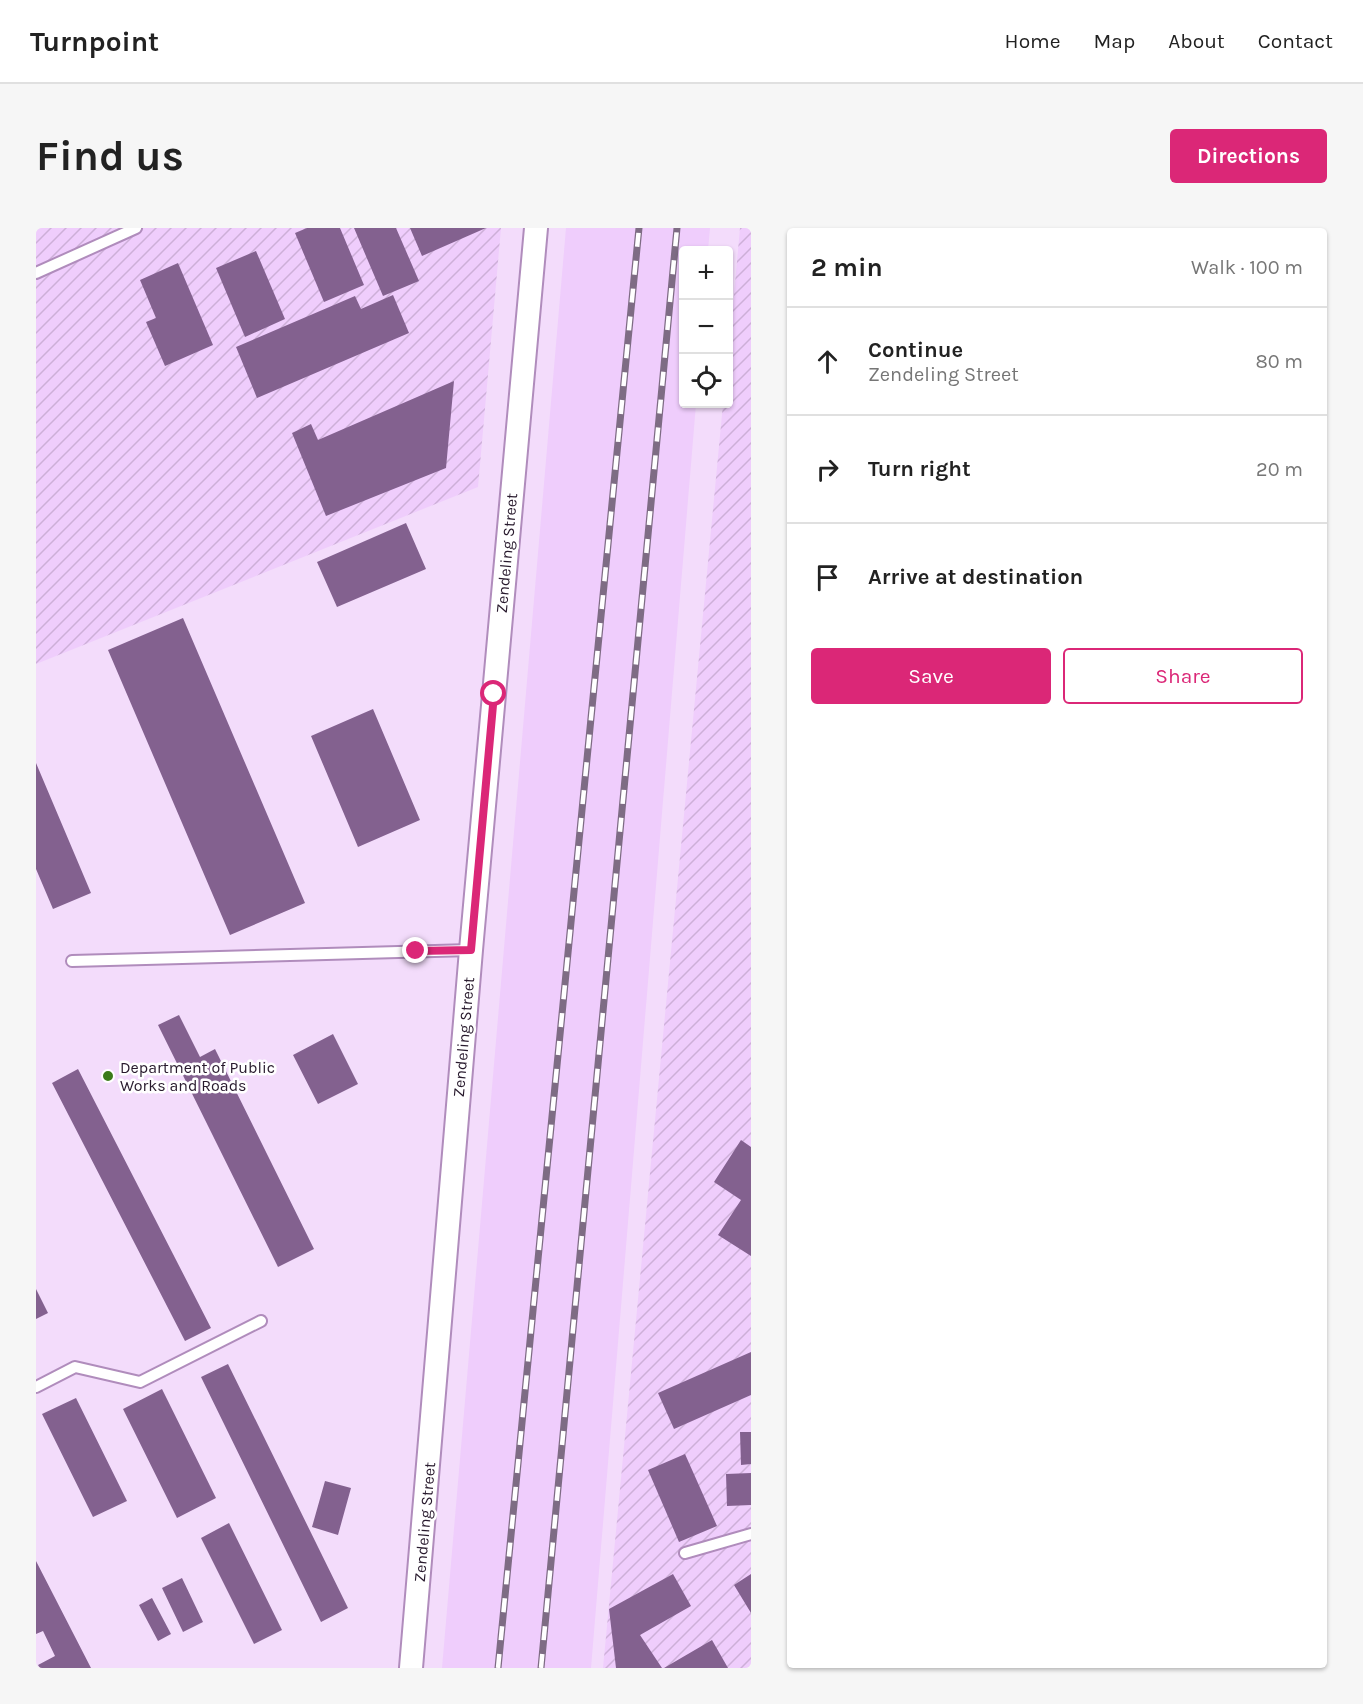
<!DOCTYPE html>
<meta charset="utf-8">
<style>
body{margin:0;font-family:Karla,sans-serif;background:#f6f6f6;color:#222}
.controls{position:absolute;right:18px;top:18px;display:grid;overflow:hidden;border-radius:6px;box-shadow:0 2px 4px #0004}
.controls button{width:54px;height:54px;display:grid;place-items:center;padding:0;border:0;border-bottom:2px solid #e0e0e0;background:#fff;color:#222;font:30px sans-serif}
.stop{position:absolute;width:18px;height:18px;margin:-14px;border:4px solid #db2777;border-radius:50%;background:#fff}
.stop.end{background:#db2777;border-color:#fff;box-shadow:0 2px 6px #0008}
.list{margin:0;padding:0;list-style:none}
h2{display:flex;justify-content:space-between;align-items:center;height:78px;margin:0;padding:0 24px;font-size:26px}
h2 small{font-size:20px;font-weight:400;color:#767676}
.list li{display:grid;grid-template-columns:39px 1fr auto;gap:18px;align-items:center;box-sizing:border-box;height:108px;padding:0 24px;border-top:2px solid #e0e0e0}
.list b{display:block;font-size:22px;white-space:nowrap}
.list p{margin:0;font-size:20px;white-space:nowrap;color:#767676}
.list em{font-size:20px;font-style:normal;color:#767676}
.actions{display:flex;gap:12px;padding:18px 24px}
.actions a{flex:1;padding:14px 0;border:2px solid #db2777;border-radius:6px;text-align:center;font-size:21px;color:#db2777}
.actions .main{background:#db2777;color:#fff}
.icon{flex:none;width:33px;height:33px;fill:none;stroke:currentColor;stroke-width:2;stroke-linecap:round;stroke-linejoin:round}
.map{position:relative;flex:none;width:715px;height:1440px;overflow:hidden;border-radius:6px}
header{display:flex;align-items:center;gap:36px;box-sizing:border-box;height:84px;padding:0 30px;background:#fff;border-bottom:2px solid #e0e0e0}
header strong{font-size:28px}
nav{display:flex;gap:33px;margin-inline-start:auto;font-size:21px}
.intro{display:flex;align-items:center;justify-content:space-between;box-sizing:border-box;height:144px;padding:0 36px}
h1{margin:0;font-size:42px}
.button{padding:15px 27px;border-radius:6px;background:#db2777;color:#fff;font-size:21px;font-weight:700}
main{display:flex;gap:36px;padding:0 36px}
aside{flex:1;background:#fff;border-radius:6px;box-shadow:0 2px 4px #0004}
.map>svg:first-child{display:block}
</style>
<header>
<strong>Turnpoint</strong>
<nav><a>Home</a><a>Map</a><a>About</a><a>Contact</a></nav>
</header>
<div class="intro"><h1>Find us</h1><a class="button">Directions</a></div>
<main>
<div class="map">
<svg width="715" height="1440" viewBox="0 0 715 1440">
<defs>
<pattern id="industrial-furrows" width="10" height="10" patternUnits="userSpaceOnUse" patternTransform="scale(1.5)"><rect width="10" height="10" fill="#efcdfc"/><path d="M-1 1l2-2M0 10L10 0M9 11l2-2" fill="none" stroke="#cdafd8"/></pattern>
</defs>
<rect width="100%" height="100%" fill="#f3dcfb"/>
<path fill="#efcdfc" d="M530 0H674L672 22H648V176H660L555 1440H406Z"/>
<path fill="url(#industrial-furrows)" d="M0 0H465L442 259 0 436Z
M704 0H715V1440H567L687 176H692L693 122Z"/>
<path fill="#83618f" d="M271 0H304L328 57 288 74 259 5Z
M318 0H360L383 53 347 68Z
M374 0H450L386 28Z
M220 23 249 91 209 109 180 40Z
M142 35 177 117 129 138 110 94 120 90 104 52Z
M357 67 373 105 221 170 200 119 319 68 325 81Z
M418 153 410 240 290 288 256 205 275 196 282 212Z
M370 295 390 341 301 379 281 334Z
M147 390 269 675 194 707 72 422Z
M337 481 384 592 322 619 275 508Z
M0 535 55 665 17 681 0 641Z
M143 787 164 829 179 821 278 1021 242 1039 122 797Z
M297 806 322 856 282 876 257 827Z
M42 841 175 1100 149 1113 16 855Z
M705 912 715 919V1028L682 1007 705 972 678 954Z
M0 1061 12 1085 0 1091Z
M715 1124V1167L638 1201 622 1165Z
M192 1136 312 1380 285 1394 165 1149Z
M126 1161 180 1270 141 1290 87 1181Z
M40 1170 91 1273 57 1289 6 1186Z
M704 1204H715V1236L705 1237Z
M649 1226 681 1298 643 1314 612 1242Z
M715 1245V1277L691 1278 690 1246Z
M289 1253 315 1260 302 1307 276 1299Z
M193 1295 246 1402 218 1416 165 1310Z
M0 1333 55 1440H4L2 1437 19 1428 7 1403 0 1406Z
M637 1346 655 1378 604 1407 626 1440H580L573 1381Z
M715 1346V1385L698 1357Z
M146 1350 167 1394 147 1404 126 1360Z
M116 1370 135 1406 122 1413 103 1377Z
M676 1412 692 1440H628Z"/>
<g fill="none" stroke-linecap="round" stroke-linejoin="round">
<defs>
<path id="service" d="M0 45 100 0
M36 733 435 722
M0 1159 39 1139 104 1154 225 1093
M649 1325 715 1306"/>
<path id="minor" d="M375 1440 435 722 500 0"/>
</defs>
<use href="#service" stroke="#b08cbc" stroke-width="14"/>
<use href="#minor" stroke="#b08cbc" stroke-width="26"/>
<use href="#service" stroke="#fff" stroke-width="10"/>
<use href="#minor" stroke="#fff" stroke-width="22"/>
<defs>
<path id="rail" d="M462 1440 603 0
M505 1440 641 0"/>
</defs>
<use href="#rail" stroke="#7e6c84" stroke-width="7"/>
<use href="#rail" stroke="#fff" stroke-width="4.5" stroke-dasharray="14" stroke-linecap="butt"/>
</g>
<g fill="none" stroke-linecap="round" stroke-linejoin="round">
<path stroke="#db2777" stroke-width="8" d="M380 723 435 722 458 466"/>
</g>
<circle fill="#3b7b19" stroke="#fff" stroke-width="2" cx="72" cy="848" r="6"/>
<g text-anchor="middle" stroke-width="5" stroke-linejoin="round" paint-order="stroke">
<g font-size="16" fill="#281a2d" stroke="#fff">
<text transform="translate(470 325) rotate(-85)" y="6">Zendeling Street</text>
<text transform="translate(427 809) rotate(-85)" y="6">Zendeling Street</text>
<text transform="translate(388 1294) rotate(-85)" y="6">Zendeling Street</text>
</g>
<g font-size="16" fill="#281a2d" stroke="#fff" text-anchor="start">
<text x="84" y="845">Department of Public<tspan x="84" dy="18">Works and Roads</tspan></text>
</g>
</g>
</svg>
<div class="controls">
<button>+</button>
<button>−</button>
<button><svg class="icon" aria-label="locate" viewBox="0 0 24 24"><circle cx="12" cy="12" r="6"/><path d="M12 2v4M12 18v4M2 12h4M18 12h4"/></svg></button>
</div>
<div class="stop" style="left:458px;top:466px"></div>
<div class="stop end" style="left:380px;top:723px"></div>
</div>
<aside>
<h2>2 min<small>Walk · 100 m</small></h2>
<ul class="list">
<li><svg class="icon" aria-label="ahead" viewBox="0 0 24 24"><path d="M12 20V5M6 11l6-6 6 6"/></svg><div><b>Continue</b><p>Zendeling Street</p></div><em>80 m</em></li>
<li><svg class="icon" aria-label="right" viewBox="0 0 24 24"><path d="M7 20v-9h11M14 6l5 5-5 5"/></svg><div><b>Turn right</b></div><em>20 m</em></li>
<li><svg class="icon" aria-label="arrive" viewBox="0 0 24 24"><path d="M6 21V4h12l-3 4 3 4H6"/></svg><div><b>Arrive at destination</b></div></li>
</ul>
<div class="actions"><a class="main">Save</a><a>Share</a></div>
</aside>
</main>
